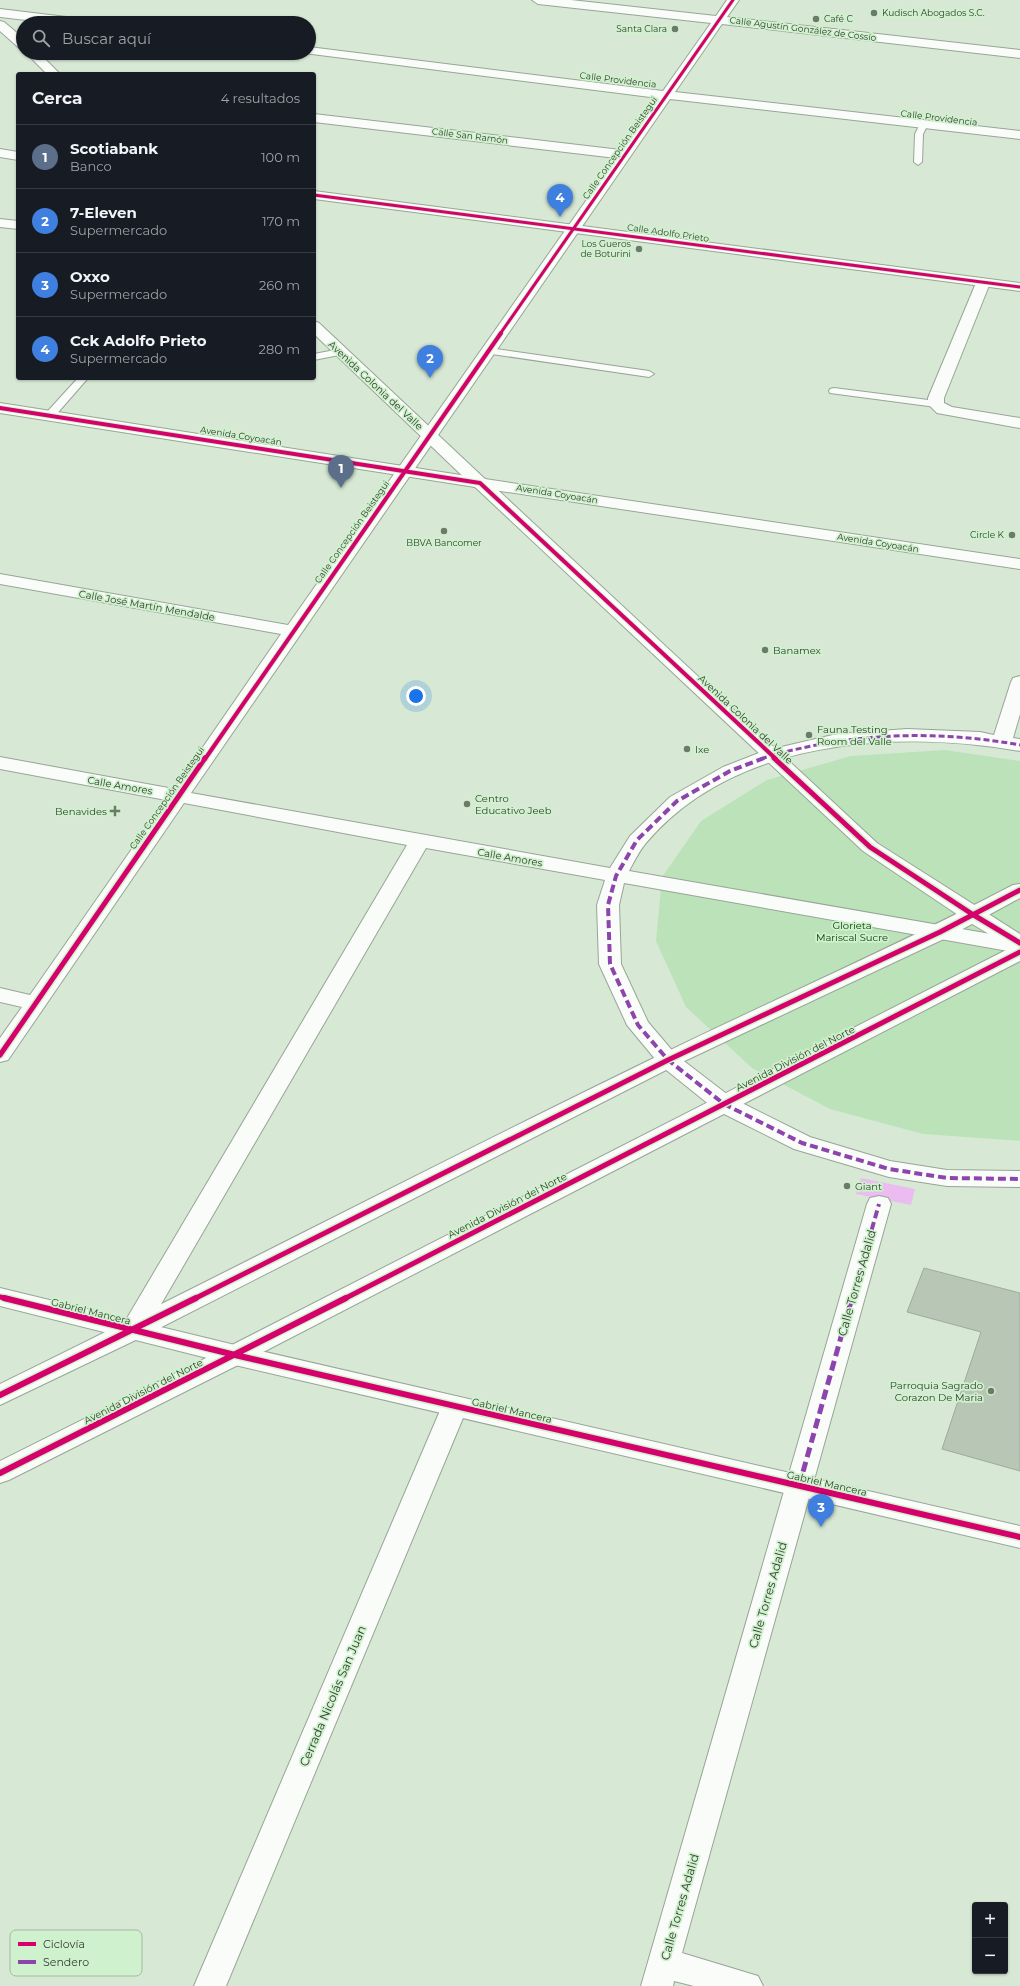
<!DOCTYPE html>
<html lang="es">
<meta charset="utf-8">
<style>
body{margin:0;font-family:Montserrat,sans-serif;background:#242831;color:#f1f3f6}
.controls{position:absolute;right:12px;bottom:12px;display:grid;overflow:hidden;border-radius:4px;box-shadow:0 1px 3px #0004}
.controls button{width:36px;height:36px;display:grid;place-items:center;padding:0;border:0;border-bottom:1px solid #363941;background:#171b24;color:#f1f3f6;font:20px sans-serif}
.you{position:absolute;left:416px;top:696px;width:14px;height:14px;margin:-10px;border:3px solid #fff;border-radius:50%;background:#1a73e8;box-shadow:0 0 0 6px #1a73e833}
.badge{display:grid;place-items:center;width:26px;height:26px;border-radius:50%;background:#b45309;color:#fff;font-size:13px;font-weight:700}
.pin{position:absolute;translate:-50% -33px;filter:drop-shadow(0 1px 2px #0008)}
.pin::after{content:'';position:absolute;top:21px;width:14px;height:12px;background:inherit;clip-path:polygon(0 0,100% 0,50% 100%)}
.list{margin:0;padding:0;list-style:none}
h2{display:flex;justify-content:space-between;align-items:center;height:52px;margin:0;padding:0 16px;font-size:17px}
h2 small{font-size:13px;font-weight:400;color:#9ea1a6}
.list li{display:grid;grid-template-columns:26px 1fr auto;gap:12px;align-items:center;box-sizing:border-box;height:64px;padding:0 16px;border-top:1px solid #363941}
.list b{display:block;font-size:15px;white-space:nowrap}
.list p{margin:0;font-size:13px;white-space:nowrap;color:#9ea1a6}
.list em{font-size:13px;font-style:normal;color:#9ea1a6}
.icon{flex:none;width:22px;height:22px;fill:none;stroke:currentColor;stroke-width:2;stroke-linecap:round;stroke-linejoin:round}
.map{position:relative;flex:none;width:1020px;height:1986px;overflow:hidden}
.search{position:absolute;background:#171b24;box-shadow:0 1px 3px #0004;left:16px;top:16px;width:300px;height:44px;display:flex;align-items:center;gap:10px;box-sizing:border-box;padding:0 14px;border-radius:22px;color:#9ea1a6;font-size:15px}
.panel{position:absolute;background:#171b24;box-shadow:0 1px 3px #0004;left:16px;top:72px;width:300px;height:308px;border-radius:4px}
.map>svg:first-child{display:block}
</style>
<div class="map">
<svg width="1020" height="1986" viewBox="0 0 1020 1986">
<rect width="100%" height="100%" fill="#d7e9d5"/>
<path fill="#bce2b9" d="M945 750 1020 761V1141L923 1134 830 1109 752 1068 686 1007 656 941 662 877 701 821 767 780 851 756Z"/>
<path fill="#eabcef" d="M861 1178 915 1189 911 1205 856 1194Z"/>
<path fill="#b8c6b6" stroke="#9dab9c" d="M924 1268 1020 1293V1471L942 1449 981 1332 907 1312Z"/>
<g fill="none" stroke-linecap="round" stroke-linejoin="round">
<defs>
<path id="lane" d="M924 121 928 124 923 134 922 162 918 165 914 162 915 134 921 122Z
M489 348 649 371 654 374 649 377 485 353 484 351 485 349Z
M340 349 344 350 345 352 344 354 314 360V354Z
M78 378H88L54 417H46L45 415 46 413Z
M834 388 936 401 941 404 936 407 830 393 829 391 830 389Z"/>
<path id="street" d="M532 0H571L716 16 727 0H739L727 17 1020 50V58L722 24 675 92 1020 131V139L670 99 191 793 610 868 630 836 670 797 723 767 764 751 837 734 907 729 980 732 994 735 1011 682 1013 678 1020 676V714L1013 738 1020 739V751C895 729 734 739 646 843 639 851 634 862 629 871L1020 939V953L624 883 619 905 621 964 648 1022 676 1055 732 1098 810 1137 890 1161 947 1170 1020 1171V1187L947 1186 889 1177 794 1149 716 1110 660 1065 627 1025 599 964 597 905 605 880 426 848 142 1337 133 1339 124 1337 120 1330 407 845 184 803 8 1060 0 1062V1038L22 1007 0 1002V988L30 995 166 800 0 769V757L174 789 281 634 0 584V574L288 625 616 158 314 122V114L621 150 658 98 304 53H309V47L663 91 711 23 538 4Z
M0 9 83 19 89 23H52L0 17Z
M0 219 18 221V229L0 227Z
M983 279 988 280 990 283 944 398V403L952 407 1020 418V428L937 413 928 404V398L976 283 978 280Z
M879 1196 888 1198 891 1204 682 1953 758 1976 763 1986H694L674 1981 673 1986H641L867 1204 870 1198Z
M455 1396 464 1399 468 1406 226 1986H194L442 1406 446 1399Z"/>
<path id="secondary" d="M0 21 4 22 23 38V49L19 48 0 31Z
M26 53H39L60 74H47Z
M0 149 18 152V160L0 157Z
M314 191 1020 283V291L314 199Z
M314 321 319 323 485 479 1020 559V569L474 487 314 334Z
M1020 884V898L948 937 676 1065 142 1337 0 1405V1384C221 1276 439 1162 660 1055 777 998 897 946 1013 885Z
M1020 945V961L244 1362 9 1480 0 1483V1461L226 1348 1012 947Z"/>
<path id="primary" d="M0 403 486 479 877 843 1020 934V950L1012 948 964 919 863 851 475 487 0 413Z
M0 1288 235 1345 1020 1526V1548L235 1365 0 1306Z"/>
</defs>
<use href="#lane" stroke="#98a596" stroke-width="2"/>
<use href="#street" stroke="#98a596" stroke-width="2"/>
<use href="#secondary" stroke="#98a596" stroke-width="2"/>
<use href="#primary" stroke="#98a596" stroke-width="2"/>
<use href="#lane" fill="#f9fcf9" fill-rule="evenodd"/>
<use href="#street" fill="#f9fcf9" fill-rule="evenodd"/>
<use href="#secondary" fill="#f9fcf9" fill-rule="evenodd"/>
<use href="#primary" fill="#f9fcf9" fill-rule="evenodd"/>
<path stroke="#8e44ad" stroke-width="3" stroke-dasharray="6 3" stroke-linecap="butt" d="M761 759C774 754 788 751 802 748 874 732 948 732 1020 745"/>
<path stroke="#8e44ad" stroke-width="4" stroke-dasharray="8 4" stroke-linecap="butt" d="M764 758 730 771 677 801 637 840 616 876 608 905 610 964 638 1025 668 1060 724 1104 802 1143 889 1169 947 1178 1020 1179
M852 1299 879 1204"/>
<path stroke="#8e44ad" stroke-width="5" stroke-dasharray="10 5" stroke-linecap="butt" d="M799 1486 852 1298"/>
<defs>
<path id="cycleway-far3" d="M314 195 1020 287
M500 334 733 0"/>
<path id="cycleway-far2" d="M0 408 480 483 776 759
M205 759 501 333"/>
<path id="cycleway-far1" d="M774 758 870 847 972 914 1020 943
M0 1055 205 758
M0 1297 9 1299
M194 1299 668 1060 940 932 1020 890
M344 1299 1020 952"/>
<path id="cycleway" d="M4 1298 235 1355 1020 1537
M0 1395 196 1298
M0 1473 346 1298"/>
</defs>
<use href="#cycleway-far3" stroke="#d0f1cd" stroke-width="4.5"/>
<use href="#cycleway-far2" stroke="#d0f1cd" stroke-width="6"/>
<use href="#cycleway-far1" stroke="#d0f1cd" stroke-width="8"/>
<use href="#cycleway" stroke="#d0f1cd" stroke-width="9"/>
<use href="#cycleway-far3" stroke="#d6006c" stroke-width="3"/>
<use href="#cycleway-far2" stroke="#d6006c" stroke-width="4"/>
<use href="#cycleway-far1" stroke="#d6006c" stroke-width="5"/>
<use href="#cycleway" stroke="#d6006c" stroke-width="6"/>
</g>
<g fill="#6c7a6a" stroke="#d0f1cd" stroke-width="1.5">
<circle cx="874" cy="13" r="4"/>
<circle cx="816" cy="19" r="4"/>
<circle cx="675" cy="29" r="4"/>
<circle cx="639" cy="249" r="4"/>
<circle cx="444" cy="531" r="4"/>
<circle cx="1012" cy="535" r="4"/>
<circle cx="765" cy="650" r="4"/>
<circle cx="809" cy="735" r="4"/>
<circle cx="687" cy="749" r="4"/>
<circle cx="467" cy="804" r="4"/>
<path d="M113 805h4v4h4v4h-4v4h-4v-4h-4v-4h4z"/>
<circle cx="847" cy="1186" r="4"/>
<circle cx="991" cy="1391" r="4"/>
</g>
<g text-anchor="middle" stroke-width="3.5" stroke-linejoin="round" paint-order="stroke">
<g font-size="9" fill="#323f31" stroke="#d0f1cd" text-anchor="end">
<text x="882" y="16" text-anchor="start">Kudisch Abogados S.C.</text>
<text x="824" y="22" text-anchor="start">Café C</text>
<text x="667" y="32">Santa Clara</text>
<text x="631" y="247">Los Gueros<tspan x="631" dy="10">de Boturini</tspan></text>
<text x="1004" y="538">Circle K</text>
<text x="444" y="546" text-anchor="middle">BBVA Bancomer</text>
</g>
<g font-size="9" fill="#323f31" stroke="#d0f1cd">
<text transform="translate(803 29) rotate(7)" y="3">Calle Agustín González de Cossío</text>
<text transform="translate(618 80) rotate(7)" y="3">Calle Providencia</text>
<text transform="translate(939 118) rotate(7)" y="3">Calle Providencia</text>
<text transform="translate(470 136) rotate(7)" y="3">Calle San Ramón</text>
<text transform="translate(620 148) rotate(-55)" y="3">Calle Concepción Beistegui</text>
<text transform="translate(668 233) rotate(8)" y="3">Calle Adolfo Prieto</text>
<text transform="translate(241 436) rotate(9)" y="3">Avenida Coyoacán</text>
<text transform="translate(557 494) rotate(9)" y="3">Avenida Coyoacán</text>
<text transform="translate(352 532) rotate(-55)" y="3">Calle Concepción Beistegui</text>
<text transform="translate(878 543) rotate(9)" y="3">Avenida Coyoacán</text>
<text transform="translate(167 798) rotate(-55)" y="3">Calle Concepción Beistegui</text>
</g>
<g font-size="10" fill="#323f31" stroke="#d0f1cd">
<text transform="translate(376 385) rotate(43)" y="4">Avenida Colonia del Valle</text>
<text transform="translate(147 605) rotate(10)" y="4">Calle José Martín Mendalde</text>
<text transform="translate(746 719) rotate(43)" y="4">Avenida Colonia del Valle</text>
<text transform="translate(120 785) rotate(10)" y="4">Calle Amores</text>
<text transform="translate(510 857) rotate(10)" y="4">Calle Amores</text>
<text transform="translate(795 1058) rotate(-27)" y="4">Avenida División del Norte</text>
<text transform="translate(507 1205) rotate(-27)" y="4">Avenida División del Norte</text>
<text transform="translate(91 1311) rotate(14)" y="4">Gabriel Mancera</text>
<text transform="translate(143 1391) rotate(-27)" y="4">Avenida División del Norte</text>
<text transform="translate(512 1410) rotate(13)" y="4">Gabriel Mancera</text>
<text transform="translate(827 1483) rotate(13)" y="4">Gabriel Mancera</text>
</g>
<g font-size="10" fill="#323f31" stroke="#d0f1cd" text-anchor="start">
<text x="773" y="654">Banamex</text>
<text x="817" y="733">Fauna Testing<tspan x="817" dy="12">Room del Valle</tspan></text>
<text x="695" y="753">Ixe</text>
<text x="475" y="802">Centro<tspan x="475" dy="12">Educativo Jeeb</tspan></text>
<text x="107" y="815" text-anchor="end">Benavides</text>
<text x="855" y="1190">Giant</text>
<text x="983" y="1389" text-anchor="end">Parroquia Sagrado<tspan x="983" dy="12">Corazon De Maria</tspan></text>
</g>
<g font-size="10" fill="#084009" stroke="#d0f1cd">
<text x="852" y="929">Glorieta<tspan x="852" dy="12">Mariscal Sucre</tspan></text>
</g>
<g font-size="12" fill="#323f31" stroke="#d0f1cd">
<text transform="translate(857 1283) rotate(-74)" y="4">Calle Torres Adalid</text>
<text transform="translate(768 1595) rotate(-74)" y="4">Calle Torres Adalid</text>
<text transform="translate(333 1696) rotate(-67)" y="4">Cerrada Nicolás San Juan</text>
<text transform="translate(680 1907) rotate(-74)" y="4">Calle Torres Adalid</text>
</g>
</g>
<rect x="10" y="1930" width="132" height="46" rx="6" fill="#d0f1cd" stroke="#a1bc9e" stroke-width="1"/>
<rect x="18" y="1942" width="18" height="4" fill="#d6006c"/>
<rect x="18" y="1960" width="18" height="4" fill="#8e44ad"/>
<g font-size="11" fill="#323f31">
<text x="43" y="1948">Ciclovía</text>
<text x="43" y="1966">Sendero</text>
</g>
</svg>
<div class="controls">
<button>+</button>
<button>−</button>
</div>
<div class="you"></div>
<div class="pin badge" style="left:341px;top:488px;background:#5c6f8a">1</div>
<div class="pin badge" style="left:430px;top:378px;background:#3f7fe0">2</div>
<div class="pin badge" style="left:821px;top:1527px;background:#3f7fe0">3</div>
<div class="pin badge" style="left:560px;top:217px;background:#3f7fe0">4</div>
<div class="search"><svg class="icon" aria-label="search" viewBox="0 0 24 24"><circle cx="10" cy="10" r="6"/><path d="M15 15l6 6"/></svg>Buscar aquí</div>
<section class="panel">
<h2>Cerca<small>4 resultados</small></h2>
<ul class="list">
<li><span class="badge" style="background:#5c6f8a">1</span><div><b>Scotiabank</b><p>Banco</p></div><em>100 m</em></li>
<li><span class="badge" style="background:#3f7fe0">2</span><div><b>7-Eleven</b><p>Supermercado</p></div><em>170 m</em></li>
<li><span class="badge" style="background:#3f7fe0">3</span><div><b>Oxxo</b><p>Supermercado</p></div><em>260 m</em></li>
<li><span class="badge" style="background:#3f7fe0">4</span><div><b>Cck Adolfo Prieto</b><p>Supermercado</p></div><em>280 m</em></li>
</ul>
</section>
</div>
